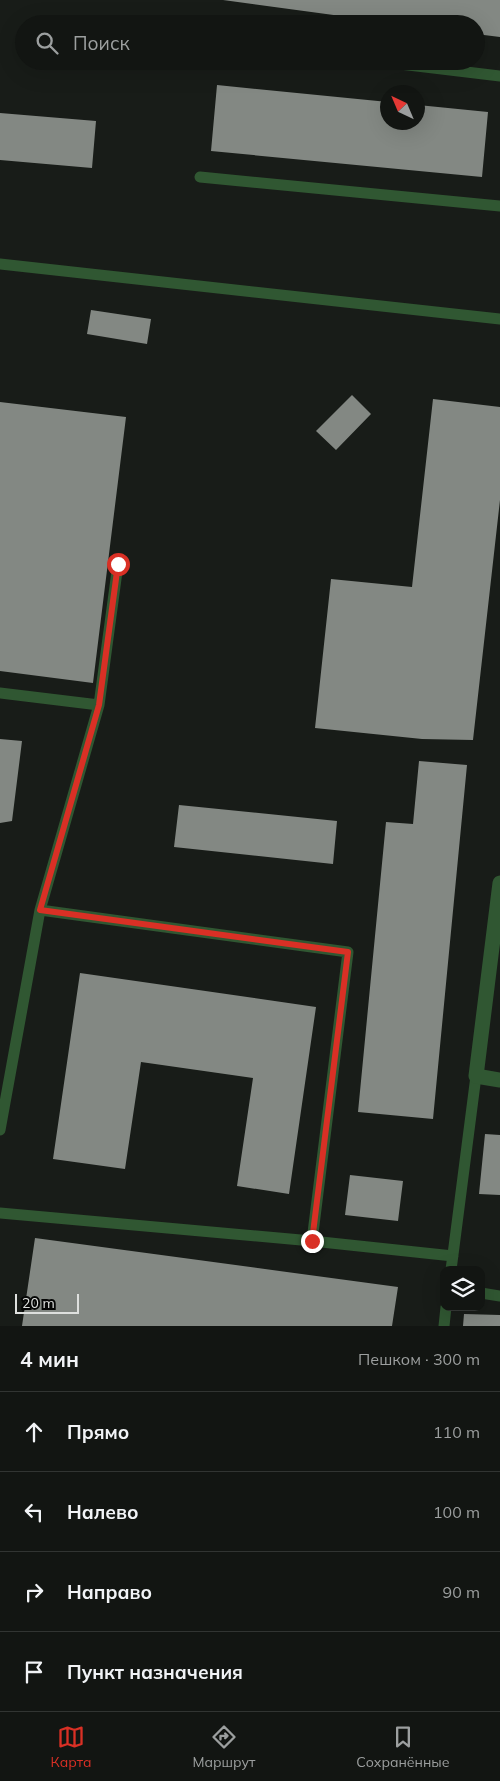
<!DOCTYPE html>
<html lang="ru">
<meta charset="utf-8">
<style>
body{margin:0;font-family:Mulish,sans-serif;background:#1f2220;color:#f1f3f6}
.controls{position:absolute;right:15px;bottom:15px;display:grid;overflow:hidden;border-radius:10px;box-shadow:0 5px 20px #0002}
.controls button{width:45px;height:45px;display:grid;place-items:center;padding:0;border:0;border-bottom:1px solid #313432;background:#121512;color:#f1f3f6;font:25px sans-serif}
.compass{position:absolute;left:380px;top:85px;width:45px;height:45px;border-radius:50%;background:#121512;box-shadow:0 5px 20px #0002;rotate:316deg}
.scale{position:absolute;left:15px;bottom:12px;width:64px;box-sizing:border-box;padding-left:5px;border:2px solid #dee0de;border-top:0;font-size:14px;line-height:18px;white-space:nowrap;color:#dee0de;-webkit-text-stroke:4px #050605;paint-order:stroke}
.stop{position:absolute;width:15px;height:15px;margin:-11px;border:4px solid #d93025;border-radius:50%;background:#fff}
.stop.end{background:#d93025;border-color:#fff;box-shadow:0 1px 5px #0008}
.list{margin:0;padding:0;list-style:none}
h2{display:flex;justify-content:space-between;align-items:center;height:65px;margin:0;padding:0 20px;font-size:21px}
h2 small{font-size:16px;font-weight:400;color:#9c9f9f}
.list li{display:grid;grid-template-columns:32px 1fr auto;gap:15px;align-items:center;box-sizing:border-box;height:80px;padding:0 20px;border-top:1px solid #313432}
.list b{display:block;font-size:19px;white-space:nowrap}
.list em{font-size:16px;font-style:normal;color:#9c9f9f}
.icon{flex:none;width:28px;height:28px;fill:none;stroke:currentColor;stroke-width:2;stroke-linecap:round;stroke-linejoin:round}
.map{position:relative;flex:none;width:500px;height:1326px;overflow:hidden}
.search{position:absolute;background:#121512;box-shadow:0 5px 20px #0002;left:15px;right:15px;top:15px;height:55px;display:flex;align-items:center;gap:12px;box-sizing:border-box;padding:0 18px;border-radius:28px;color:#9c9f9f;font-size:19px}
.sheet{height:385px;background:#121512}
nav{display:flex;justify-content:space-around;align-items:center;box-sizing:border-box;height:70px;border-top:1px solid #313432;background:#121512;font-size:14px;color:#9c9f9f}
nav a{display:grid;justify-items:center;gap:2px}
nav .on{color:#d93025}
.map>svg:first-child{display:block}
</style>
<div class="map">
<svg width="500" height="1326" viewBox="0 0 500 1326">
<rect width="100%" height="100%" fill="#181c18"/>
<path fill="#838883" d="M223 0H500V37L476 34V24H400Z
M217 85 388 102V122H418V105L488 112 482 177 211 151Z
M0 113 96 121 92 168 0 160Z
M91 310 151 319 147 344 87 334Z
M352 395 371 414 336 450 316 431Z
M433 399 500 407V500L473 740 422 739 315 728 331 579 412 587Z
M0 402 126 417 93 683 0 671Z
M0 739 22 741 12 821 0 823Z
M419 761 467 765 433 1119 358 1112 386 822 413 824Z
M179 805 337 821 333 864 174 847Z
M80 973 316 1007 289 1194 237 1186 253 1078 141 1062 125 1169 53 1159Z
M485 1134 500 1135V1195L479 1194Z
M350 1175 403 1181 398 1221 345 1215Z
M35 1238 398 1287 392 1326H22Z
M464 1314 500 1315V1326H463Z"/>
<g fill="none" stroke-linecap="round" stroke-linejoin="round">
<path stroke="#305732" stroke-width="11" d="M375 61 500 76
M200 177 500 206
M0 264 500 319
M0 693 99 705
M40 910 348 952 312 1241
M0 1130 40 910 99 705 118 564
M0 1213 312 1241 453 1256
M451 1270 476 1076
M481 1293 500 1296
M444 1326 446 1307"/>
<path stroke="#305732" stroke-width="15" d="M500 883 476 1076 500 1080"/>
</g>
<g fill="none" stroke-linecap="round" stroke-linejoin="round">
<path stroke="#d93025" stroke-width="6" d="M118 564 99 705 40 910 348 952 312 1241"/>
</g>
</svg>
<div class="controls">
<button><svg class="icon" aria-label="layers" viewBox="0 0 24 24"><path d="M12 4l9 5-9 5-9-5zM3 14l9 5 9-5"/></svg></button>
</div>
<svg class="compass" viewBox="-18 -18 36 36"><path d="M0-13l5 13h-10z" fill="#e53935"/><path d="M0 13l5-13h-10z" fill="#9c9f9f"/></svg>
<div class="scale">20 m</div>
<div class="stop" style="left:118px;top:564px"></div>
<div class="stop end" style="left:312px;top:1241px"></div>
<div class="search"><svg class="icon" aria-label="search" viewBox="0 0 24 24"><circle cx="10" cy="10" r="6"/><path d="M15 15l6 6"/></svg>Поиск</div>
</div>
<section class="sheet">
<h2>4 мин<small>Пешком · 300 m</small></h2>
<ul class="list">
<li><svg class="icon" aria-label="ahead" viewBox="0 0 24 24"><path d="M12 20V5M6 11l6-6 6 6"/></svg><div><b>Прямо</b></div><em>110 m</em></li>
<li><svg class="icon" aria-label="left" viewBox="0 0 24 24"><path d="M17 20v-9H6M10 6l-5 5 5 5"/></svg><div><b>Налево</b></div><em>100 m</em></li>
<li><svg class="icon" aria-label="right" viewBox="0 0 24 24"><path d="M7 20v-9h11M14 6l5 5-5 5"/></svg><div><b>Направо</b></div><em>90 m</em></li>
<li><svg class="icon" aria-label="arrive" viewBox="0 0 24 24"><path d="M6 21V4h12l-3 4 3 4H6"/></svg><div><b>Пункт назначения</b></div></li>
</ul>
</section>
<nav>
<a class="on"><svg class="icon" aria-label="map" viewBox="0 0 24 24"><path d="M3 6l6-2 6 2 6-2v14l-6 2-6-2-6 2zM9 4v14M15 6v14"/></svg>Карта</a>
<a><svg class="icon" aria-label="directions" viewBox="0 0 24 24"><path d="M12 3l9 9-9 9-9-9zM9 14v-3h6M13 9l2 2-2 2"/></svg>Маршрут</a>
<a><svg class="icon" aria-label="saved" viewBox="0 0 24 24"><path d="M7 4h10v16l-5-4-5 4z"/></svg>Сохранённые</a>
</nav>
